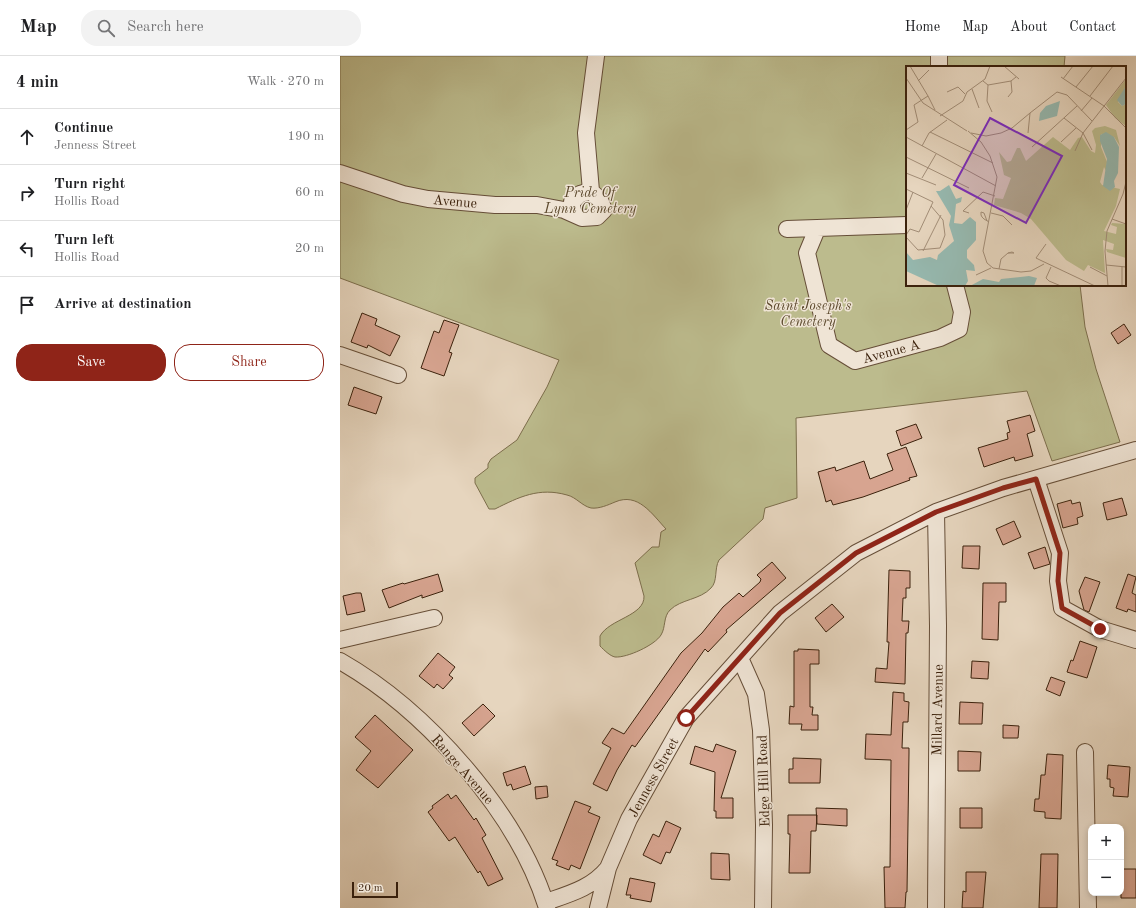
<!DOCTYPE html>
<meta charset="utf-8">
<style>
body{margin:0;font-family:"Old Standard TT",serif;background:#f2f2f2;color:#202124}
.controls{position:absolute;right:12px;bottom:12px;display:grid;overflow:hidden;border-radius:8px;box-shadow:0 2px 6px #0003}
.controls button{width:36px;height:36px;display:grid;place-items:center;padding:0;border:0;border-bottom:1px solid #e0e0e0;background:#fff;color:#202124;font:20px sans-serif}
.scale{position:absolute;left:12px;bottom:10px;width:46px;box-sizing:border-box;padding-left:4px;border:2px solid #3b210c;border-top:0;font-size:11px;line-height:14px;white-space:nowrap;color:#3b210c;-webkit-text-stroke:3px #efe4d5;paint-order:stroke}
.stop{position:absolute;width:12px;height:12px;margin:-9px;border:3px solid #8f2418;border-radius:50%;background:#fff}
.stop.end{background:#8f2418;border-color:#fff;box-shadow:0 1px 4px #0008}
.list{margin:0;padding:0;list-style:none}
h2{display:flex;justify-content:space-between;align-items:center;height:52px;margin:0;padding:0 16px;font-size:17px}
h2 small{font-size:13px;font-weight:400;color:#757577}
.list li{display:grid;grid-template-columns:26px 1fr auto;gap:12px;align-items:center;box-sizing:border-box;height:56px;padding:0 16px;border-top:1px solid #e0e0e0}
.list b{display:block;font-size:15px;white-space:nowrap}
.list p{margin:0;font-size:13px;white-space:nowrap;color:#757577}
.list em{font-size:13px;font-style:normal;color:#757577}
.actions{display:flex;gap:8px;padding:12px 16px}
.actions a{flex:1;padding:9px 0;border:1px solid #8f2418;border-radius:16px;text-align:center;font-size:14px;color:#8f2418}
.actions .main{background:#8f2418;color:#fff}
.icon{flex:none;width:22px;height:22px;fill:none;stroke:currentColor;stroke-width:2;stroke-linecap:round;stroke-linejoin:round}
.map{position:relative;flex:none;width:796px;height:852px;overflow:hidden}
header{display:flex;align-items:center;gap:24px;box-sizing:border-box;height:56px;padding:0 20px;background:#fff;border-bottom:1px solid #e0e0e0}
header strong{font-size:19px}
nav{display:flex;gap:22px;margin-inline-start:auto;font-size:14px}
.search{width:280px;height:36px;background:#f2f2f2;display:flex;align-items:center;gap:10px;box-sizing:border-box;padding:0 14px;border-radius:16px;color:#757577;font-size:15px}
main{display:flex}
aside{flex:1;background:#fff}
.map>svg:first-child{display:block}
</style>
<header>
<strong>Map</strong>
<div class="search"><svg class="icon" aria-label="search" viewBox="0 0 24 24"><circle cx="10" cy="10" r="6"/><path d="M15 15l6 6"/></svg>Search here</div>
<nav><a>Home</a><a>Map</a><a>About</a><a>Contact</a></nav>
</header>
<main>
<aside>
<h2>4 min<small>Walk · 270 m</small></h2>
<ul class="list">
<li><svg class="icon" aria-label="ahead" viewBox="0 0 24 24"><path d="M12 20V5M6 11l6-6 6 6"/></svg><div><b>Continue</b><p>Jenness Street</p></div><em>190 m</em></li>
<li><svg class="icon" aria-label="right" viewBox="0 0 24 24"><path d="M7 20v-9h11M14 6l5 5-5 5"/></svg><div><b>Turn right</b><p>Hollis Road</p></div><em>60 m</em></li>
<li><svg class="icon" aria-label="left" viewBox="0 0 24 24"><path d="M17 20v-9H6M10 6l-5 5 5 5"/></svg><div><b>Turn left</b><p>Hollis Road</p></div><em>20 m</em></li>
<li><svg class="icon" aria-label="arrive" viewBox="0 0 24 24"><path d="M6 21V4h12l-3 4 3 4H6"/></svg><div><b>Arrive at destination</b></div></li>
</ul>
<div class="actions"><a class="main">Save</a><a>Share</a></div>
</aside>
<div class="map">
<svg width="796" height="852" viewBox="0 0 796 852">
<rect width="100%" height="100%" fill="#e6d5be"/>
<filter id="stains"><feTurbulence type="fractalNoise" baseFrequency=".005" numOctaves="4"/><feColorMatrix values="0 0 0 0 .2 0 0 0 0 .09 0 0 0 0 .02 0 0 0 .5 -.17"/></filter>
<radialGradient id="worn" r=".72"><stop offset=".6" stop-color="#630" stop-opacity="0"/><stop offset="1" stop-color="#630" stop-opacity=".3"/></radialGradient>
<path fill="#bcbb8d" stroke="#7c6e4c" d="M0 0H725L724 11H567V229H740L745 271 756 313 780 386 712 405 687 335 456 362 457 442 425 452 423 463 379 504C374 513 378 525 371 532 360 544 341 543 330 554 323 561 326 571 321 579 315 589 287 602 275 601 270 600 264 594 260 590V580C269 563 305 560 304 540L295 507 312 491H319L321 476 326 473C312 458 298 436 275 446 268 449 259 453 251 452 242 450 236 441 227 439 199 431 179 441 155 453H149L135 427V422L148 412V408L151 403 177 384 207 331 219 304 0 222Z"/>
<path fill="#d7a490" stroke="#3b210c" d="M22 257 37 263 35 269 60 280 50 300 28 289 27 292 11 286Z
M104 264 119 269 109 296 112 297 104 320 81 312 94 275 99 277Z
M784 268 791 279 778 288 771 277Z
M14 331 42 341 36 358 8 349Z
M690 359 695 375 687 378 693 400 675 405 674 401 644 411 638 392 668 383 667 377 670 376 667 365Z
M576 368 582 382 561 390 556 375Z
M566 391 577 420 569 422 570 424 523 441 493 449 491 444 486 446 478 416 495 411 496 415 524 405 530 423 553 414 547 398Z
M782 442 787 459 767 464 763 447Z
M731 444 732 448 740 446 743 460 737 462 738 468 723 472 717 448Z
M674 465 681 481 663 489 656 473Z
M623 490H640L639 513 622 512Z
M705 491 710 508 694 513 688 497Z
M432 506 446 522 386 574 387 576 368 596 365 593 295 691 292 689 277 714 267 735 253 728 271 692 262 687 272 672 284 678 341 597 362 577 383 551 399 537 403 541 420 526 421 523 417 519Z
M549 514 570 515V532H566V542H563L562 565H569L568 577H566L565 628 535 626 536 612 547 613 549 586H547Z
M98 518 103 535 82 542V539L49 552 42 534 63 527 64 528Z
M788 518 796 521 792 537 796 539V556L788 553 787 556 776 552Z
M745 521 760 526 749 556 744 554 739 535Z
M643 527H666V546H659L658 584 642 583Z
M16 537H21L25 555 7 559 3 540Z
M492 548 504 561 486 576 475 562Z
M740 585 757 591 747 622 727 616 731 604 733 605Z
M458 593 479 594V608H470V651H473L472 659H478V674H461L462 668H449L450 650 454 651V595H458Z
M98 597 115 611 109 619 113 622 103 633 97 628 94 632 79 620Z
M632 605 649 606 648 623 631 622Z
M711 621 725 626 720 640 706 634Z
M553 636 564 637V645L569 646 568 666H563L562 692H569V697L567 836H566L565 852H545L544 811H550L551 704 525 703 526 678 551 679Z
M620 646 643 647 642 668H619Z
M143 648 155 660 134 680 122 667Z
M35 659 73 694 38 732 16 714 31 695 15 681Z
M663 669 679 670 678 682H663Z
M376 688 396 695 381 742H393V762H376V755H374L375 716 350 708 355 690 373 696Z
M618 695 641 696 640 715H618Z
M707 698 723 699 721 763 705 762V756L694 755 695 743H699L701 719H705Z
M453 702 481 703 480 727H449V713H453Z
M768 709 790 711 788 741 773 740 774 732 770 731V723H767Z
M185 710 191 728 173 734 171 728 167 730 163 717Z
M207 730 208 741 196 743 195 731Z
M108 738 111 743 116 739 134 764 136 762 146 779 142 782 163 823 148 830 140 815 138 817 115 781 109 785 88 756 93 752 92 750Z
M235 745 251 751 248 756 260 761 240 813 231 809 229 814 216 809 218 805 212 803Z
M476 752 507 753V770L477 768Z
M620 752H642V772H620Z
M448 759H477L476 775H471L470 817H449L450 778H448Z
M326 765 341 772 330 797 326 796 321 808 303 799 313 778 319 781Z
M371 797 389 798 390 824 371 823Z
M701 798H718L717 852H699Z
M781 813H796V842H781Z
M626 816H646L643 852H622L623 835 626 836Z
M290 822 315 827 311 846 290 842 291 839H286Z"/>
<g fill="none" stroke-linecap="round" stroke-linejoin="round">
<defs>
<path id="minor" d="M599 11V0
M0 117 63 138 88 143 155 149H197L224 154 242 162 257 161 264 154 260 144 251 135 240 138 232 146V157
M251 135 246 77 256 0
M447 173 567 169
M477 173 467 197 489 289 515 305 600 282 619 273 622 256 615 229
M0 299 58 319
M696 423 720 497 718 525 722 552 760 573 796 584
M596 456 598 570 596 852
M0 584 94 562
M400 602 416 638 421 674 424 769 423 852
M0 605C86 654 178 757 207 852
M745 696 748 852
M206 846C229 838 252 832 268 812
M258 852 268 812 289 763 346 662 440 557 516 497 596 456 663 432 796 394"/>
</defs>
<use href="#minor" stroke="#664e38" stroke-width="18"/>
<use href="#minor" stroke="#efe4d5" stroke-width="16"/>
</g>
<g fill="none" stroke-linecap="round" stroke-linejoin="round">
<path stroke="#8f2418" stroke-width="5" d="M346 662 440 557 516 497 596 456 663 432 696 423 720 497 718 525 722 552 760 573"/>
</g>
<g text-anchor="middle" stroke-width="3" stroke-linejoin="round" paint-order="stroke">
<g font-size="14" font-style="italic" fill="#5b482c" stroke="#efe4d5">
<text x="250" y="141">Pride Of<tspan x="250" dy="16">Lynn Cemetery</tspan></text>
<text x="468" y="254">Saint Joseph's<tspan x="468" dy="16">Cemetery</tspan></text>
</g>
<g font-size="14" fill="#3b210c" stroke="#efe4d5">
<text transform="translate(115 145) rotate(5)" y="5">Avenue</text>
<text transform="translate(551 295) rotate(-15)" y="5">Avenue A</text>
<text transform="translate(597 654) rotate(-89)" y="5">Millard Avenue</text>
<text transform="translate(123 713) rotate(49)" y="5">Range Avenue</text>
<text transform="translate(313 721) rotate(-61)" y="5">Jenness Street</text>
<text transform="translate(423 725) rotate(-92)" y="5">Edge Hill Road</text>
</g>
</g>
<g transform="translate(566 10)">
<rect width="220" height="220" fill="#e6d5be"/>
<path d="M220 13V20L212 36 216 40 220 38V60L209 52 200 39ZM199 60 210 64 214 80 208 71 195 68V81L201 96 200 105 198 101 194 116 196 119 214 123 210 140 198 165 210 168 211 161 205 159 206 157 220 158V192L201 186 200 183 207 184 208 178 197 174 199 207 182 199 178 205 160 194 125 153 115 147 88 139 89 132 97 133 105 112 98 109 93 86 101 96 105 95 111 82H114L120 95 147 71 164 84 172 72 176 71 185 85 189 87 190 79 186 65 189 62Z" fill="#bcbb8d"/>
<path d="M220 20V38L216 40 211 34ZM154 35 151 50 133 55 134 47 140 40ZM200 66 208 71 213 81 212 107 208 115 209 121 204 125 197 120 201 93 194 75V69ZM43 119 50 133 56 131 55 136 50 138 48 157 56 158 64 151 70 156V174L61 184V192L68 199 69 205 60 204 62 215 59 220H33L0 205V186L7 194 24 191 31 194 32 189 48 175 43 159 45 150 30 125H34ZM123 210 131 212 128 220H64L77 213 93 216 95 213Z" fill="#96b9b0"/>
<path fill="none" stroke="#a28d77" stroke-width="1" d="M98 0 113 13M155 11 198 40 220 62M0 12 17 37 61 65M157 13 167 0M12 15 23 4M77 15 82 19 105 15 110 11M82 19 81 35 86 46M170 21 187 0M66 23 73 42M41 26 52 21 59 28M22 30 29 44M184 30 207 0M102 31 106 26 105 15M175 45 186 32M34 50 57 35 61 26 79 13 84 0M158 52 177 67 186 84M0 64 12 56 8 39 22 30 4 0M62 65 75 76 84 90 91 111 77 185 81 197 87 202 115 206 125 205 138 198M24 66 87 97M65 67 80 70 95 67 106 62 124 47M122 67 124 47 151 26 161 29 186 55M0 71 90 120M155 76 170 62M16 80 23 67 41 54M126 81 171 40M169 85 177 67 220 12M0 91 63 122M0 107 30 119M16 112 30 88M0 123 27 136 13 166 4 163 0 169M0 144 7 126M63 147 57 145 77 126 89 130M85 147 97 150 106 159M206 153 220 158M81 155 78 147 75 146V149L76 151 78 153 83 156M0 171 12 184 34 182 39 169 37 154 25 140M140 178 130 192 134 194 189 220M17 185 35 149M200 199 220 201M184 201 201 210M93 203 95 193 102 187H108L106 186 102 187M70 209 85 202M143 215 140 212 145 201M143 215 155 220M202 220 199 185 201 165 217 128 220 116M216 220V200"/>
<path fill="#7b2cbf" fill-opacity="0.15" stroke="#7b2cbf" stroke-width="2" d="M84 52 156 90 120 157 48 119Z"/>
<rect width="220" height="220" fill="none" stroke="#3b210c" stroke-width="2"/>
</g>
<rect width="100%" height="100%" filter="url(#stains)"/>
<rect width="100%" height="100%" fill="url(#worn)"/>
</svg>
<div class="controls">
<button>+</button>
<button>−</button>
</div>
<div class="scale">20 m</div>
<div class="stop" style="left:346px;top:662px"></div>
<div class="stop end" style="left:760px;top:573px"></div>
</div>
</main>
